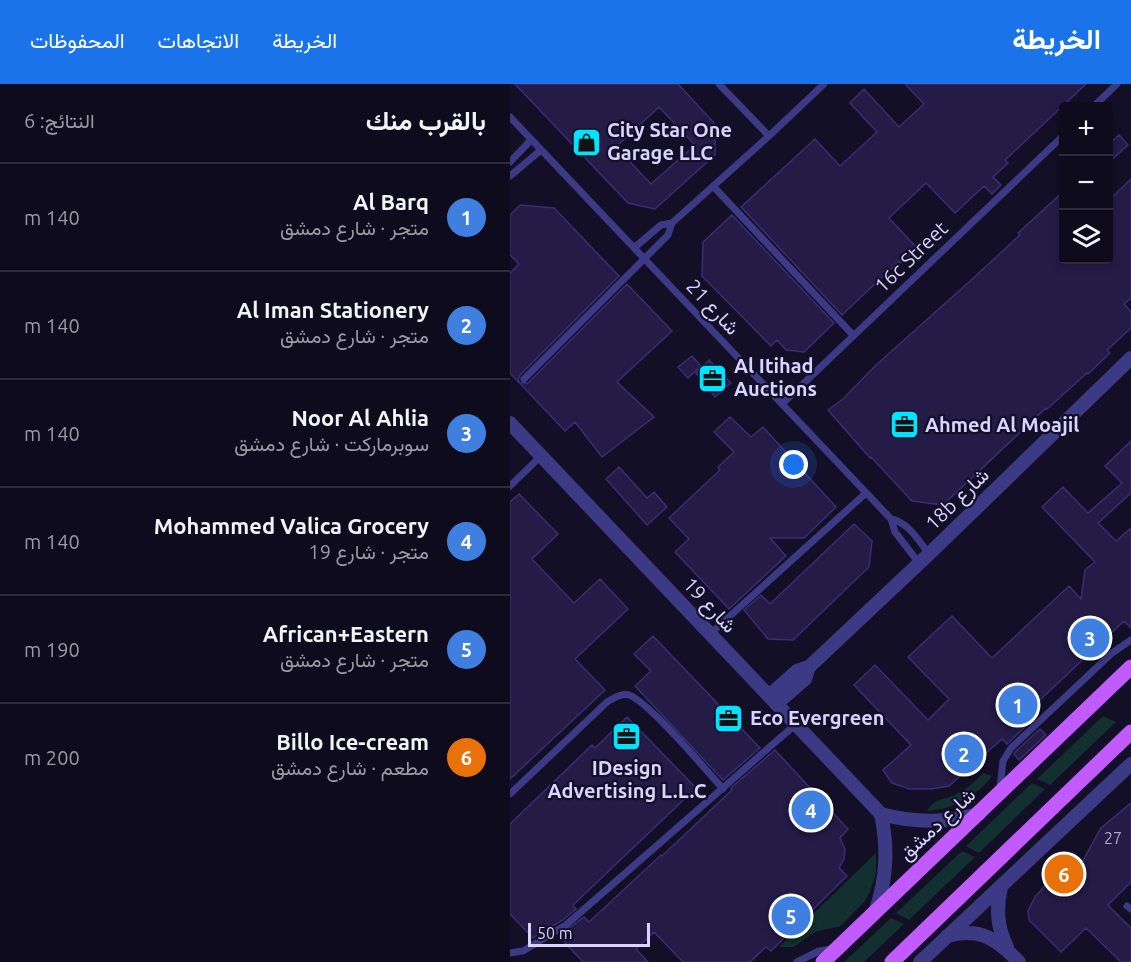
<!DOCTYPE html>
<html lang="ar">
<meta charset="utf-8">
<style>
body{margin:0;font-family:Ubuntu,Vazirmatn,sans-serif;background:#171425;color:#f1f3f6;direction:rtl}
.controls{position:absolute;right:18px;top:18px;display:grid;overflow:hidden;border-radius:6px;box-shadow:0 3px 9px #0003}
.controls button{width:54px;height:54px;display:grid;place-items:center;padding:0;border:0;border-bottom:2px solid #2e2b3b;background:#0e0b1c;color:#f1f3f6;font:30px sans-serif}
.scale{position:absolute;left:18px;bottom:15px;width:122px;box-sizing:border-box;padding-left:6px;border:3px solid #d9d4ff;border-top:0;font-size:16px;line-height:21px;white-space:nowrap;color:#d9d4ff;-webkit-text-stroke:4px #130f26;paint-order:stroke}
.you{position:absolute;left:284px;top:381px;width:21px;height:21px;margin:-15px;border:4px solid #fff;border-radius:50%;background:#1a73e8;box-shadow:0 0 0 9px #1a73e833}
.badge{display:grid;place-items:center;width:39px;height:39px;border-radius:50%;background:#1a73e8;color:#fff;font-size:20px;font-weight:700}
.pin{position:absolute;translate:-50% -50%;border:3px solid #fff;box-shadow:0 2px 6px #0006}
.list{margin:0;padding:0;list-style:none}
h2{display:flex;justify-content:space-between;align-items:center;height:78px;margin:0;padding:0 24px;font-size:26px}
h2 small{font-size:20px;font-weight:400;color:#9b9ba3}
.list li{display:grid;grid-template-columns:39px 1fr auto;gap:18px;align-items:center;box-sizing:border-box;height:108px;padding:0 24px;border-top:2px solid #2e2b3b}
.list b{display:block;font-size:22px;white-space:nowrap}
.list p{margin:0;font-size:20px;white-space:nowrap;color:#9b9ba3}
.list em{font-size:20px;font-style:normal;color:#9b9ba3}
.icon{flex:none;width:33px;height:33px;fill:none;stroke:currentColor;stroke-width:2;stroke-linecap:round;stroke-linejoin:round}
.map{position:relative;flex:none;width:621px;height:878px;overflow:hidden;direction:ltr}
header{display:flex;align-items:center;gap:36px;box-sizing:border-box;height:84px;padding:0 30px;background:#1a73e8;color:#fff}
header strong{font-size:28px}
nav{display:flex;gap:33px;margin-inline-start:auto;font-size:21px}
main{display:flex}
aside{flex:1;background:#0e0b1c}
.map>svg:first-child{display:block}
</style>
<header>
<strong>الخريطة</strong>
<nav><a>الخريطة</a><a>الاتجاهات</a><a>المحفوظات</a></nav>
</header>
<main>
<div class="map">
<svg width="621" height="878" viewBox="0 0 621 878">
<rect width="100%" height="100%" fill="#130f26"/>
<path fill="#12302f" d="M593 632 606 638 540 701 527 695Z
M473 689 482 692C465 714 444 725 417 727 426 713 432 717 446 710 457 705 465 698 473 689Z
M522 699 535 705 469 769 456 762Z
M452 767 465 773 399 836 386 829Z
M366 769V789L360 808 355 817 331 842 305 848 284 863H269Z
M381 834 394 840 354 878H334Z"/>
<path fill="#241b47" stroke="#3b2d73" stroke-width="1.5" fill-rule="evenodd" d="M5 0H168L205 40V71L145 125 118 119ZM149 23 185 61 141 100 106 63Z
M395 0H576L495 76 498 79 483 93 491 101 482 110 474 102 445 129 416 99 379 134 407 164 391 179 389 177 332 231 231 123 305 55 330 82 367 48 340 19 354 5 389 43 414 20Z
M609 51 618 61 598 79V61Z
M621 95V214L614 220 621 228V244L597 266 600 269 578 290 577 289 537 325 536 324 433 421 402 417 361 373 360 374 318 326 333 315 365 282 459 198 510 151 508 149 554 107V176H598V117Z
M10 121 44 124 109 192 10 291 8 296 10 299H18L117 200 162 247 107 298 144 333 92 373 65 338 55 347 0 289V189L9 180 0 171V131Z
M222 131 324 239 294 268 276 266 267 256 261 262 192 192 193 158Z
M182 272 191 282 178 294 168 283Z
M199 276 221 299 205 313 186 289Z
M220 333 241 353 253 343 326 423 294 454H260L276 472 219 525 165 468 179 455 159 434 210 386 208 383 224 368 204 348Z
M621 357V409L588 439 606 457 621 444V544L614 537 516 629 522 636 497 660 492 655 439 702 421 705H400L382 699 373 686 401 661 344 601 365 581 418 636 439 615 398 573 442 532 482 574 559 502 571 515 575 486 585 478 532 423 553 403 578 429 612 399 595 382Z
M109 383 137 414 144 408 157 423 137 441 96 395Z
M9 410 48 450 22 475 64 519 90 495 118 525 65 575 95 606 0 695V418Z
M344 440 362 457 359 483 283 556 258 555 234 526 251 511 260 520Z
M143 552 250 664 213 696 125 602 141 587 124 570Z
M117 633 186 704 63 821 66 825 53 836 23 854 0 830V740L82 661 85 664Z
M530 645 536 651 509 676 504 670 505 668Z
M265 666 338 745 330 754 335 765 334 775 329 784 337 792 261 867 256 863 240 878H173L144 848 126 865 138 878H73L49 852 74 833 79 838 151 771 152 772 222 706 221 704Z
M621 719V798L598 821 621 844V878H611L576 844 551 868 519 836 518 827 525 813 540 796 568 774 572 778 591 744Z"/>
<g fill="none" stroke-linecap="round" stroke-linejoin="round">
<path stroke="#3d3a85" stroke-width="7" d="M209 0 259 52
M584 22 607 0
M0 33 381 435 385 448 409 479
M0 78 21 56
M0 92 31 66
M203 102 343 251
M124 164 151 141 162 139 259 52 314 0
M14 295 158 151 162 139
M272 320 554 51
M0 402 31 372
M381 435C399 439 408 456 419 470
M200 550 356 409
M490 704 493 677 501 664 602 569 621 556
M0 710 97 618C104 614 111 609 119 611 138 617 197 687 213 705
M617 822 621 825
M0 869 13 867 56 841 286 640
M287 878 309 867 322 865"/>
<path stroke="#3d3a85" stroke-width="14" d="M0 339 371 730C378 764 377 793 366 826
M259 612 287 587 299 583 419 470 621 274
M266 620 295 595 299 583
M371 730C405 739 435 739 469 730
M491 803C486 825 487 843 497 863
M437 852C470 843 487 855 509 878
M410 878 621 680"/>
<path stroke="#c25bff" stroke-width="15" d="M313 878 621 583
M382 878 621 648"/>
</g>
<defs>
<symbol id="shop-square" viewBox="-11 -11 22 22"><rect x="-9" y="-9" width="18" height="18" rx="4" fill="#00e5ff" stroke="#130f26"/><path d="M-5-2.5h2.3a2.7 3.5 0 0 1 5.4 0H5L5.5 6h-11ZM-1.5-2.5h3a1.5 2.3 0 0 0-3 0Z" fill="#111"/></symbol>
<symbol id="office-square" viewBox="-11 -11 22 22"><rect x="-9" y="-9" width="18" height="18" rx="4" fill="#00e5ff" stroke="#130f26"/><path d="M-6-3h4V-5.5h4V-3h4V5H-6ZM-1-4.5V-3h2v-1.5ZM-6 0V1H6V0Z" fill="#111"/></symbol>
</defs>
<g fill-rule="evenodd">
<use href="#shop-square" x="60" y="42" width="33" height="33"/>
<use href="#office-square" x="186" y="278" width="33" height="33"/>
<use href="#office-square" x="378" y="324" width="33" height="33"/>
<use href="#office-square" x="202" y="618" width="33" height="33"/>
<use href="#office-square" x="100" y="636" width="33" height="33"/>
</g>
<g text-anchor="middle" stroke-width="4.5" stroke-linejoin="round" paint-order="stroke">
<g font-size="16" fill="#aca6d1">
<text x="603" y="760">27</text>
</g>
<g font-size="20" font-weight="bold" fill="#d9d4ff" stroke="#130f26" text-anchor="start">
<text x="97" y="53">City Star One<tspan x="97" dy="23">Garage LLC</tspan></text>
<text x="224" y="289">Al Itihad<tspan x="224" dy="23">Auctions</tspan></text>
<text x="415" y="348">Ahmed Al Moajil</text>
<text x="240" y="641">Eco Evergreen</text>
<text x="117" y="691" text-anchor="middle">IDesign<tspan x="117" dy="23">Advertising L.L.C</tspan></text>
</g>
<g font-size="20" fill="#d9d4ff" stroke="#130f26">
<text transform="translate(401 173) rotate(-44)" y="7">16c Street</text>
<text transform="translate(203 223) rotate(47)" y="7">شارع 21</text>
<text transform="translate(447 415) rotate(-44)" y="7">18b شارع</text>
<text transform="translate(200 521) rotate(47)" y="7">شارع 19</text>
<text transform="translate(427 740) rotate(-43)" y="7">شارع دمشق</text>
</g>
</g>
</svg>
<div class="controls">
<button>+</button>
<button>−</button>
<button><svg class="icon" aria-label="layers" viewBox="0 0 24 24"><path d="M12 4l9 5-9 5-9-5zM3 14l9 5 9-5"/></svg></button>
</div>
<div class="scale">50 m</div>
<div class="you"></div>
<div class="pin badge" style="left:508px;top:621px;background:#3f7fe0">1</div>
<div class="pin badge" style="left:454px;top:670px;background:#3f7fe0">2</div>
<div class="pin badge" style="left:580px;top:554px;background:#3f7fe0">3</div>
<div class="pin badge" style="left:301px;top:726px;background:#3f7fe0">4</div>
<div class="pin badge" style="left:281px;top:832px;background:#3f7fe0">5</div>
<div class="pin badge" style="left:554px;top:790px;background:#e8710a">6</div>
</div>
<aside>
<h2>بالقرب منك<small>النتائج: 6</small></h2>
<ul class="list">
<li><span class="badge" style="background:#3f7fe0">1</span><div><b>Al Barq</b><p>متجر · شارع دمشق</p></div><em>140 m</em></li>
<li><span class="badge" style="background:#3f7fe0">2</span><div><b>Al Iman Stationery</b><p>متجر · شارع دمشق</p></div><em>140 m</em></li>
<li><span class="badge" style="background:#3f7fe0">3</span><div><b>Noor Al Ahlia</b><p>سوبرماركت · شارع دمشق</p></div><em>140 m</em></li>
<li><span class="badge" style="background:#3f7fe0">4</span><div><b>Mohammed Valica Grocery</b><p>متجر · شارع 19</p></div><em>140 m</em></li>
<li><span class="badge" style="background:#3f7fe0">5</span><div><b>African+Eastern</b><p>متجر · شارع دمشق</p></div><em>190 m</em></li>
<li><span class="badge" style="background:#e8710a">6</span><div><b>Billo Ice-cream</b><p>مطعم · شارع دمشق</p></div><em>200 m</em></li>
</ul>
</aside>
</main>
